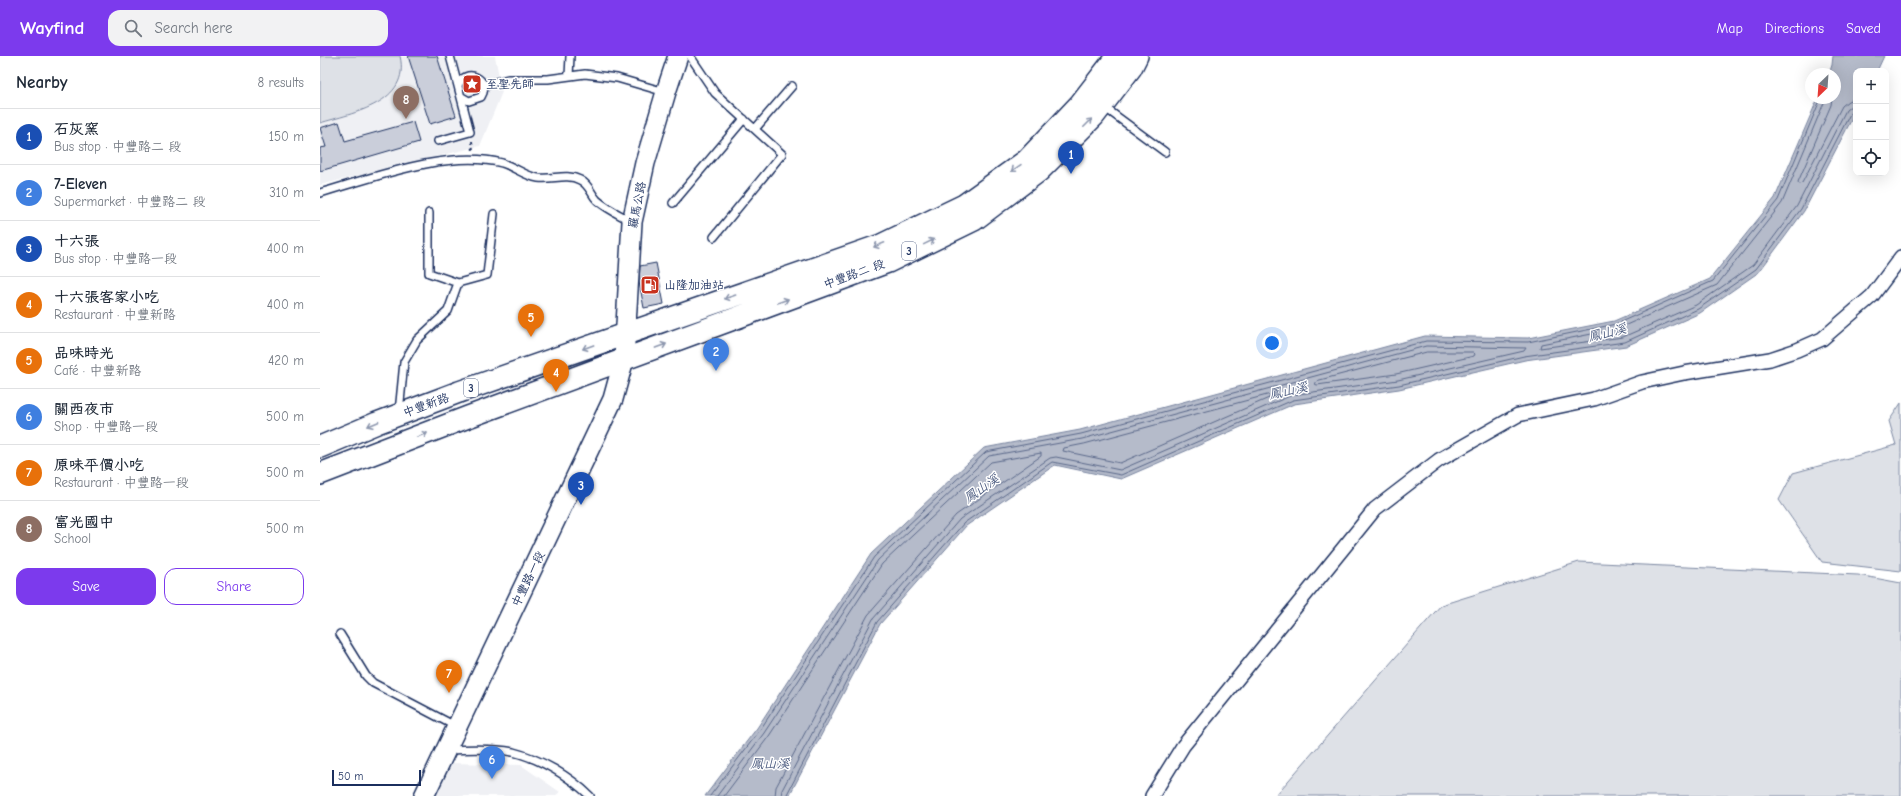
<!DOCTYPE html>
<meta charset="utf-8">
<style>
body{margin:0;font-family:"Comic Neue","LXGW WenKai TC",sans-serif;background:#f2f2f3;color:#1f2937}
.controls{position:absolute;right:12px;top:12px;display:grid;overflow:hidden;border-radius:8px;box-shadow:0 4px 16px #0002}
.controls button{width:36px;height:36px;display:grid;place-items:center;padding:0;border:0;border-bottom:1px solid #e0e1e3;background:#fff;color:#1f2937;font:20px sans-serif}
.compass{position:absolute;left:1485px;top:12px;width:36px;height:36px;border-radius:50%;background:#fff;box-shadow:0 4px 16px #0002;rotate:205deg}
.scale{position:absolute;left:12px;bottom:10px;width:89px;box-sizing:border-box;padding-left:4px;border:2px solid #1b2f5e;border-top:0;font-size:11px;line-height:14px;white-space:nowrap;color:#1b2f5e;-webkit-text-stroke:3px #fff;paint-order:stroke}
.you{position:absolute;left:952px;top:287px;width:14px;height:14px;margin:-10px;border:3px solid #fff;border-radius:50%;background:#1a73e8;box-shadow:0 0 0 6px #1a73e833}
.badge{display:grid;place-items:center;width:26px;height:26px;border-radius:50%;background:#7c3aed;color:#fff;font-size:13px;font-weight:700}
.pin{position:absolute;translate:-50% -33px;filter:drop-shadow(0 1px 2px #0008)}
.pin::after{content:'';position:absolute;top:21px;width:14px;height:12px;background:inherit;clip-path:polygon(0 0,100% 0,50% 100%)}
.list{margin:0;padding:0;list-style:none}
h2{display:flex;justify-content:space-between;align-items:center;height:52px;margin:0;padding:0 16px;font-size:17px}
h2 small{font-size:13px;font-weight:400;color:#747a83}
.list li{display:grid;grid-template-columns:26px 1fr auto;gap:12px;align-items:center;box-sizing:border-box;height:56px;padding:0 16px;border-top:1px solid #e0e1e3}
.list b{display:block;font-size:15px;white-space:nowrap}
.list p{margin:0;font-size:13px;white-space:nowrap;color:#747a83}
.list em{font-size:13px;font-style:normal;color:#747a83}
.actions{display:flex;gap:8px;padding:12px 16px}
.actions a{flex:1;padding:9px 0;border:1px solid #7c3aed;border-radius:12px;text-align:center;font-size:14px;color:#7c3aed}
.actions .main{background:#7c3aed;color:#fff}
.icon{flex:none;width:22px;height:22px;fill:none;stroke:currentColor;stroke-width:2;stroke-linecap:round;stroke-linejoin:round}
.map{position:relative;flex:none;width:1581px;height:740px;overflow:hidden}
header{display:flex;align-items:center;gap:24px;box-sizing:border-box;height:56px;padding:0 20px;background:#7c3aed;color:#fff}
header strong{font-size:19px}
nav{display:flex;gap:22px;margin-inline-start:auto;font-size:14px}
.search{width:280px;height:36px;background:#f2f2f3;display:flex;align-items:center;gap:10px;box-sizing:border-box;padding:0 14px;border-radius:12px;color:#747a83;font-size:15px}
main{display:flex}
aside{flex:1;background:#fff}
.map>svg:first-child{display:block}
</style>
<header>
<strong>Wayfind</strong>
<div class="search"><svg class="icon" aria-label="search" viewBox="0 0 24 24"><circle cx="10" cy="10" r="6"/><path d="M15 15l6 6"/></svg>Search here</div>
<nav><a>Map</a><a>Directions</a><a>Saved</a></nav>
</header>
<main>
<aside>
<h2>Nearby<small>8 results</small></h2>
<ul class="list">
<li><span class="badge" style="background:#1a4fb4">1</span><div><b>石灰窯</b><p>Bus stop · 中豐路二 段</p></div><em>150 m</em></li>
<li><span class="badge" style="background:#3f7fe0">2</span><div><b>7-Eleven</b><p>Supermarket · 中豐路二 段</p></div><em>310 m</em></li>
<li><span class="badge" style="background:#1a4fb4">3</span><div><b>十六張</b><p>Bus stop · 中豐路一段</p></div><em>400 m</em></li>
<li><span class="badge" style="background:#e8710a">4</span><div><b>十六張客家小吃</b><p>Restaurant · 中豐新路</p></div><em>400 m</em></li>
<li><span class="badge" style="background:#e8710a">5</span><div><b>品味時光</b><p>Café · 中豐新路</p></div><em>420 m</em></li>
<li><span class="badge" style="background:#3f7fe0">6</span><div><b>關西夜市</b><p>Shop · 中豐路一段</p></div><em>500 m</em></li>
<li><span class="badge" style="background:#e8710a">7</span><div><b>原味平價小吃</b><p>Restaurant · 中豐路一段</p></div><em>500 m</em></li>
<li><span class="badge" style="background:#8d6e63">8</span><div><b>富光國中</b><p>School</p></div><em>500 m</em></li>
</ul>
<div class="actions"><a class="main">Save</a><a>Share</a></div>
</aside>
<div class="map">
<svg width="1581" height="740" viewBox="0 0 1581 740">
<rect width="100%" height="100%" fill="#fff"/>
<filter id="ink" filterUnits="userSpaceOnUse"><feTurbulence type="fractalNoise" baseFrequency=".025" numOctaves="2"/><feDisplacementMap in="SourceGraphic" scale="8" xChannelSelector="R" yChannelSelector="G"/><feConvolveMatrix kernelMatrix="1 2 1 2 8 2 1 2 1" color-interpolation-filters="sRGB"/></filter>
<g filter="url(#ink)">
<path fill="#eff0f4" d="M0 0H175L182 36 160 90 0 129Z
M131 707 201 709 240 736 235 740H114Z"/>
<path fill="#dee1e7" stroke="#7c88a2" d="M0 0H80C91 47 33 57 0 67Z
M1581 347V515L1502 506 1459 444 1473 417 1576 389 1569 365Z
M1259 506 1538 519 1581 527V740H955L1121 549Z"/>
<path fill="#b5bbca" stroke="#77839f" d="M1513 0H1564L1557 15H1536V55L1484 155 1439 216 1380 257 1306 290 1205 304 1079 333 974 348 801 423 735 409 646 470 560 568 469 740H385L437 672 551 498 664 392 760 374 1105 280 1208 282 1294 265 1390 223 1455 142 1498 42H1515V18H1509L1512 9Z"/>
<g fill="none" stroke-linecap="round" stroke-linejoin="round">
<path stroke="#596789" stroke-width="1" d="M1506 42 1462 147 1397 229 1297 273 1221 288 1220 292 1303 281 1376 249 1433 209 1477 150 1526 54 1531 50 1536 49
M1512 42 1511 49 1478 126 1479 128 1482 127 1522 50 1528 45 1536 43
M1107 296H1153L1155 298 1154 300 1076 318 997 329 995 328 997 325Z
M948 339 950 340 949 342 800 407 743 395 744 392 764 388Z
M390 740 440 674 554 501 666 396 761 378 1106 285 1208 286 1296 268 1393 225 1458 144 1501 42
M397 740 444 677 558 504 669 400 762 383 1106 290 1206 292 1204 295 1078 324 972 339 800 414 736 401 730 402 640 463 553 563 462 734 461 740
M404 740 449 680 562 508 671 406 721 397V400L636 459 548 559 456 731 455 740
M466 740 557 566 644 467 732 406 801 419 973 344 1079 329 1204 300 1305 286 1378 253 1436 213 1481 153 1531 56 1536 54"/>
</g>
<path fill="#caceda" stroke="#1b2f5e" d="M88 0H117L136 60 110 68Z
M19 66 25 85 93 66 99 86 0 115V92L6 91 0 72Z
M336 207 344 248 324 252 319 226 320 210Z"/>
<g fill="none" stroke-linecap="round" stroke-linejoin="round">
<defs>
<path id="lane" d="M130 0 138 30
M370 0 395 37 462 98 394 181
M249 20 250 0
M163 29 188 23H228L265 18 297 22 345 36
M784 51 845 96
M435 73 472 30
M118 85 150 76 138 30C145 10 172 23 161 41L149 45 142 41
M0 137C52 122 128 93 182 107 195 111 205 120 218 122 233 124 246 117 260 124 270 129 270 137 277 144 287 153 300 159 311 165
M353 147 424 63
M109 157V217L138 227
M79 356 84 306 97 284 128 255 138 227 167 219 174 158
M20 578 46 620 53 627 137 671
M128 694C148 693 174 692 193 696 221 703 249 720 270 740"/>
<path id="street" d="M832 740 863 690 1055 453 1119 404 1198 359 1274 343 1322 326 1364 317 1450 303 1477 294 1502 283 1552 240 1581 201"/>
<path id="secondary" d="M104 740 293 343 304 303 312 166 325 107 346 36 358 0"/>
<path id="primary" d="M0 391 57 367 139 336 561 189 644 149 707 104 760 48 797 0
M0 418 148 361 568 206 654 164 719 115 774 60 811 12 817 0"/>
</defs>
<use href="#lane" stroke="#1b2f5e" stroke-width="10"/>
<use href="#street" stroke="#1b2f5e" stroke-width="16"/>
<use href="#secondary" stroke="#1b2f5e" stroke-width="22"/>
<use href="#primary" stroke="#1b2f5e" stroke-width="24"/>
<path stroke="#1b2f5e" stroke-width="2" stroke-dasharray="3 3" stroke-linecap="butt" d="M152 85 153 95"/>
<use href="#lane" stroke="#fff" stroke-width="7"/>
<use href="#street" stroke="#fff" stroke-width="13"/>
<use href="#secondary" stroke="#fff" stroke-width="19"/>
<use href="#primary" stroke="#fff" stroke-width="21"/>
</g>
<defs><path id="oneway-shaft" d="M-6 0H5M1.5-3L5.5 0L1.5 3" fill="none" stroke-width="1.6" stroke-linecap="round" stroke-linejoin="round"/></defs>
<g stroke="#8d97ae">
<use href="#oneway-shaft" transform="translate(768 67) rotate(-45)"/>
<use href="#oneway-shaft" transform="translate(696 112) rotate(145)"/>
<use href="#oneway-shaft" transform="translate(609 186) rotate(-26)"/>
<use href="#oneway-shaft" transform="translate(559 189) rotate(158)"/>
<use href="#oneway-shaft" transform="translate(410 241) rotate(161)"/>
<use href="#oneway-shaft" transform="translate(463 245) rotate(-20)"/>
<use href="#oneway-shaft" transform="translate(341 290) rotate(-20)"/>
<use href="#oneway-shaft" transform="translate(268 291) rotate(160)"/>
<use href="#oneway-shaft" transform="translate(53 368) rotate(157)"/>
<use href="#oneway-shaft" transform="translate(102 379) rotate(-21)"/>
</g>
</g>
<defs>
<symbol id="sight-square" viewBox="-11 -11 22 22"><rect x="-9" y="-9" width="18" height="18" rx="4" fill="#c8321e" stroke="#fff"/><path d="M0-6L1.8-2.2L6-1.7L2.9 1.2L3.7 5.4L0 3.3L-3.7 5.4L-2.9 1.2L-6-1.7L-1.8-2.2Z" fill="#fff"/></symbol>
<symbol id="fuel-square" viewBox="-11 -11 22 22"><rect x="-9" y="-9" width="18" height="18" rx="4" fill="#c8321e" stroke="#fff"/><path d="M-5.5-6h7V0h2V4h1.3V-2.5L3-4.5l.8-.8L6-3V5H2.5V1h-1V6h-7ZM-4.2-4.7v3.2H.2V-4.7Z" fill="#fff"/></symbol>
</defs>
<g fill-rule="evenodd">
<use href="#sight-square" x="141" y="17" width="22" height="22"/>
<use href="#fuel-square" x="319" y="218" width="22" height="22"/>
</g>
<g text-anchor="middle" stroke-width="3" stroke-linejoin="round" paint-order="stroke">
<g fill="#fff" stroke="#5f6d8e" stroke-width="1">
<rect x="582" y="186" width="14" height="18" rx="3"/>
<rect x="144" y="323" width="14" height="18" rx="3"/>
</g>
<g font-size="11" font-weight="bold" fill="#1b2f5e">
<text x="589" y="199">3</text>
<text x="151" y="336">3</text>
</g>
<g font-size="12" fill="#1b2f5e" stroke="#fff" text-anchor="start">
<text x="166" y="32">至聖先師</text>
<text x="344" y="233">山隆加油站</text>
</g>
<g font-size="12" fill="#1b2f5e" stroke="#fff">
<text transform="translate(317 149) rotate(-79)" y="4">羅馬公路</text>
<text transform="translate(534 218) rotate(-20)" y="4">中豐路二 段</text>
<text transform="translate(106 349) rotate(-20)" y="4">中豐新路</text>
<text transform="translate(208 523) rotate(-64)" y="4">中豐路一段</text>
</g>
<g font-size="13" font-style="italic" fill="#49597e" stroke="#fff">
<text transform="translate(1287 276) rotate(-14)" y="5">鳳山溪</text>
<text transform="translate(968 334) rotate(-12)" y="5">鳳山溪</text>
<text transform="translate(661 432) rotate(-35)" y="5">鳳山溪</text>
<text x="450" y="712">鳳山溪</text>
</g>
</g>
</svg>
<div class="controls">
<button>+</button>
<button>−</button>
<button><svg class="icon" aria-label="locate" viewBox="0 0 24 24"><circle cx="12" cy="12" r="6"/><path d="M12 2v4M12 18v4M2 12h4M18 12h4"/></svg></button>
</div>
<svg class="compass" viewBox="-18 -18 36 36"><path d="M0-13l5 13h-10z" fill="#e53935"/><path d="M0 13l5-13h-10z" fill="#747a83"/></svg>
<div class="scale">50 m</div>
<div class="you"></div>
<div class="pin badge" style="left:751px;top:118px;background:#1a4fb4">1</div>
<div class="pin badge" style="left:396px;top:315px;background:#3f7fe0">2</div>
<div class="pin badge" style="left:261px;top:449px;background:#1a4fb4">3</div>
<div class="pin badge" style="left:236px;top:336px;background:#e8710a">4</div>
<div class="pin badge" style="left:211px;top:281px;background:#e8710a">5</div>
<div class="pin badge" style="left:172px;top:723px;background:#3f7fe0">6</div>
<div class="pin badge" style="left:129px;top:637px;background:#e8710a">7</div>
<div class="pin badge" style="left:86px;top:63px;background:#8d6e63">8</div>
</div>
</main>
